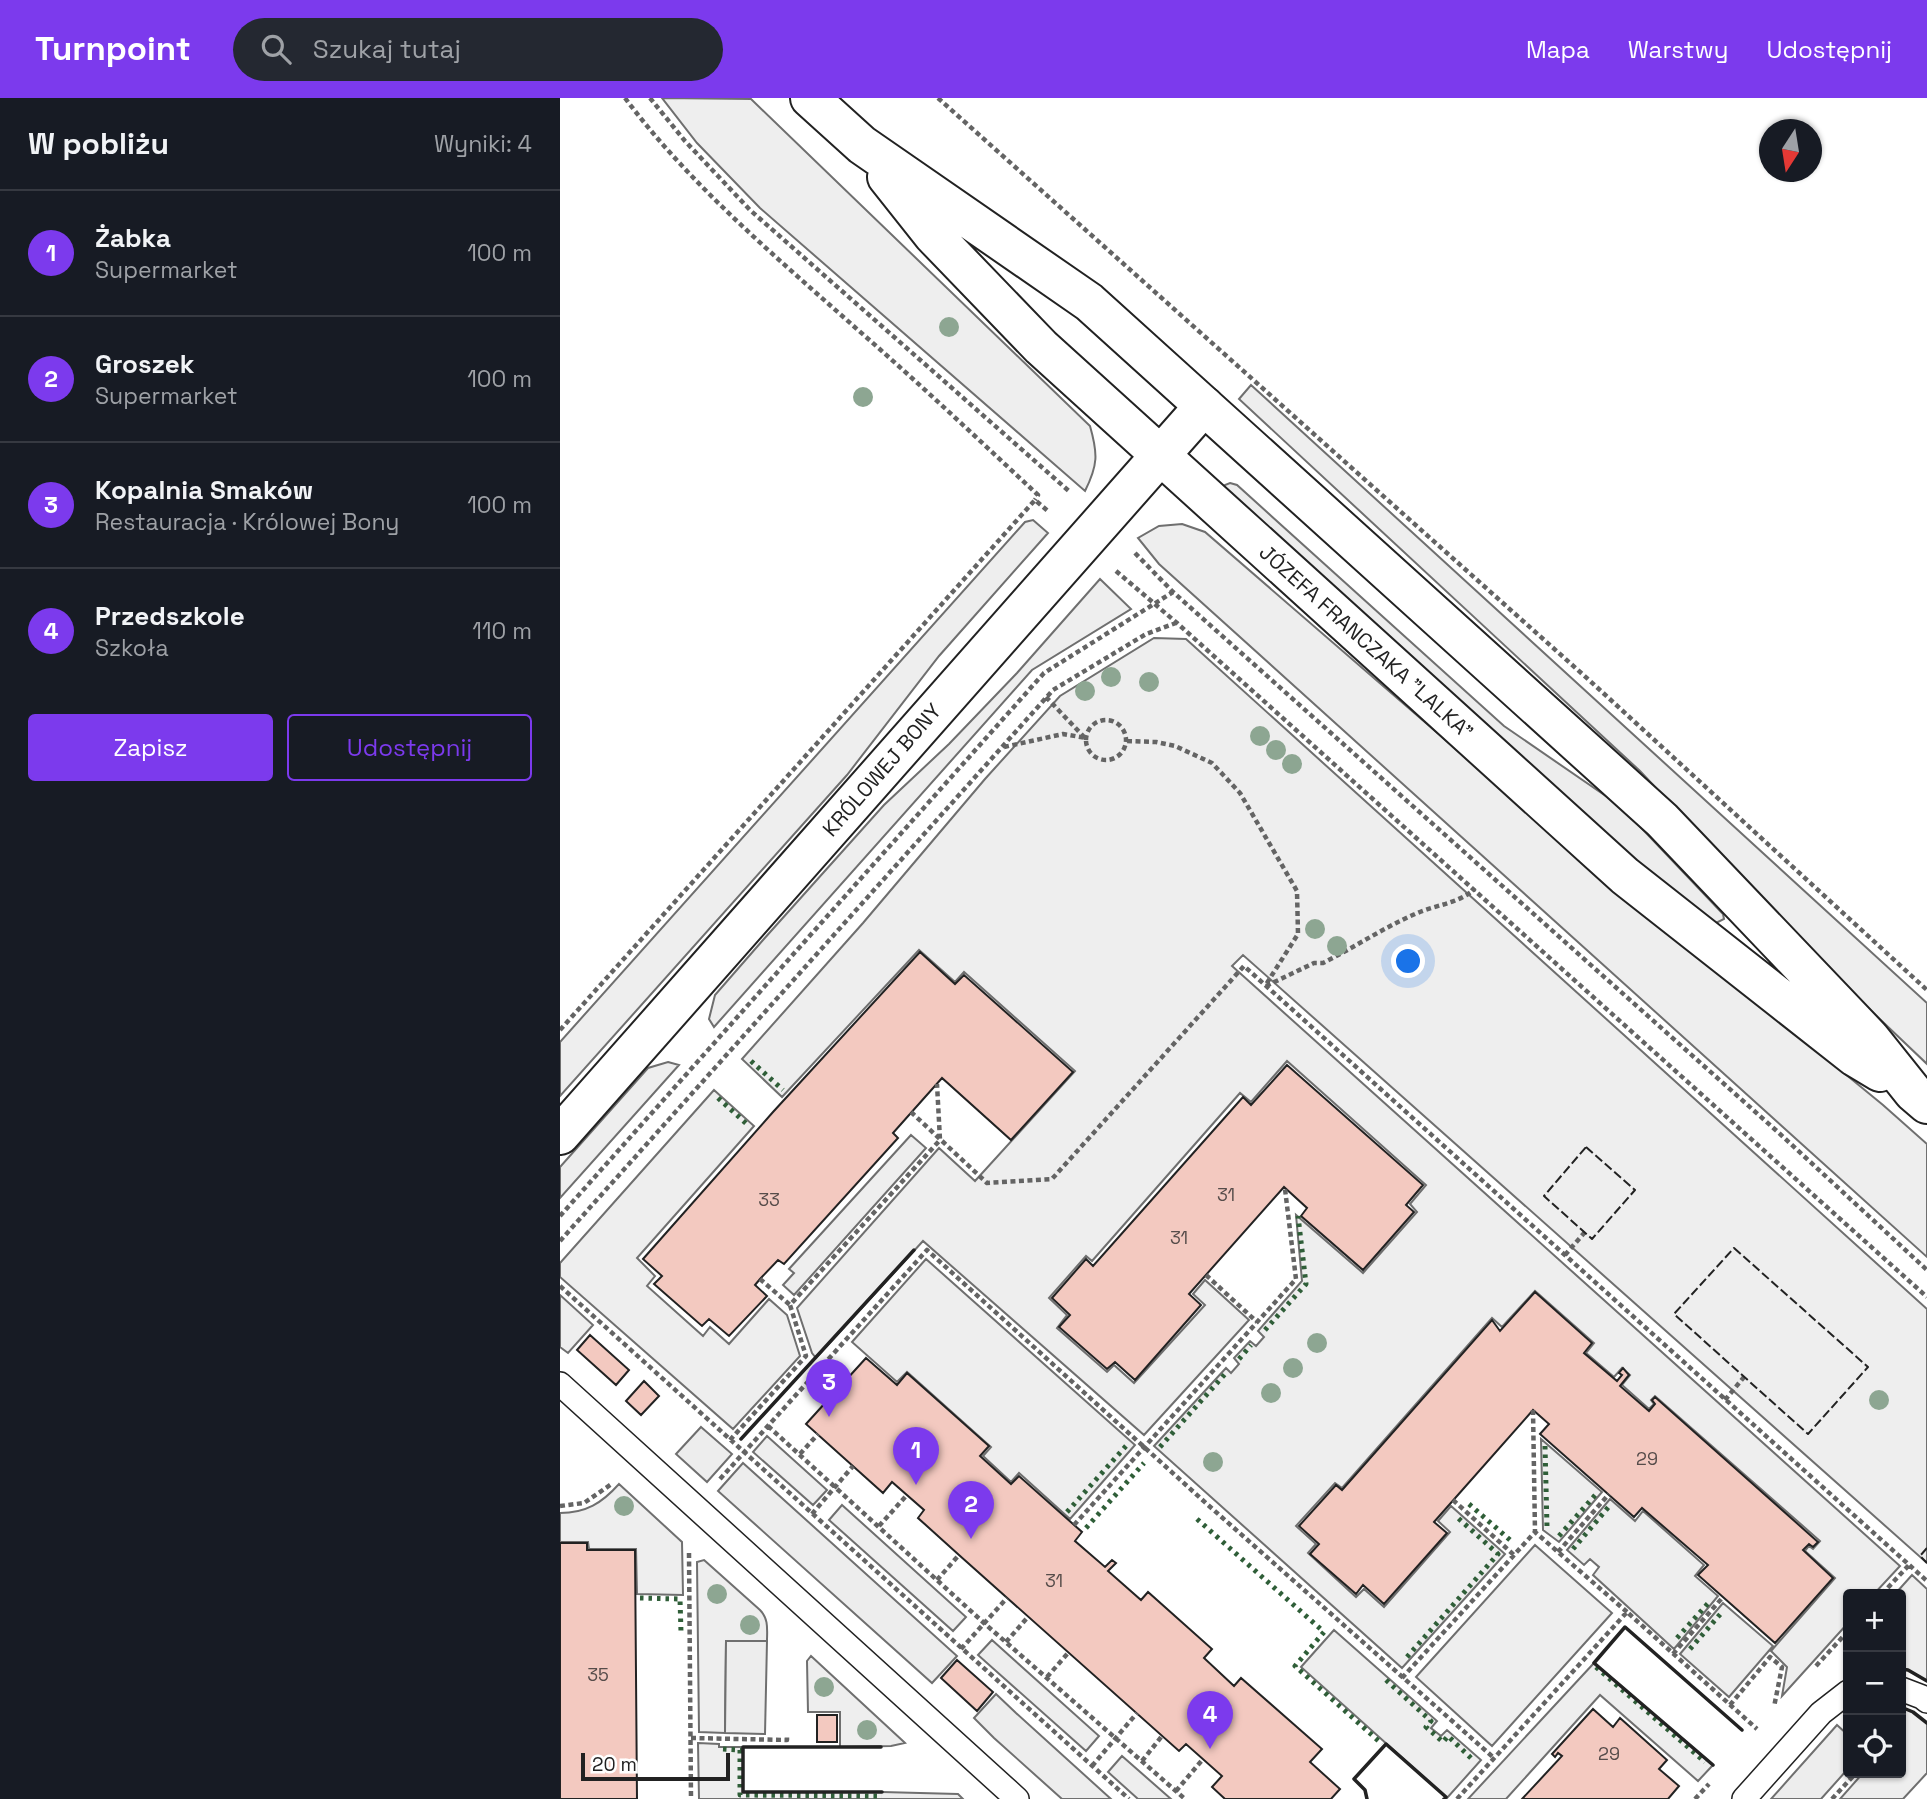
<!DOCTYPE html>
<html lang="pl">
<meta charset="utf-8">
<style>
body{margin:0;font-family:"Space Grotesk",sans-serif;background:#242831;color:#f1f3f6}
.controls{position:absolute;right:21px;bottom:21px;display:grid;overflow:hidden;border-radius:7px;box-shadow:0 2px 5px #0004}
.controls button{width:63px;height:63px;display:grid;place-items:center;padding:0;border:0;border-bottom:2px solid #363941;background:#171b24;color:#f1f3f6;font:35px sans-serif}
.compass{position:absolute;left:1199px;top:21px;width:63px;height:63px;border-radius:50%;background:#171b24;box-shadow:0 2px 5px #0004;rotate:192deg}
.scale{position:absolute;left:21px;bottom:18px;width:149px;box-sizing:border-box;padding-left:7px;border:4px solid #222;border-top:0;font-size:19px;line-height:24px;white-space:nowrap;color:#222;-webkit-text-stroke:5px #fff;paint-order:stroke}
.you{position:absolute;left:849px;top:864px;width:24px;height:24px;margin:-18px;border:5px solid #fff;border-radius:50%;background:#1a73e8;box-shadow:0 0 0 10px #1a73e833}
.badge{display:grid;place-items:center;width:46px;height:46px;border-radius:50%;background:#7c3aed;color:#fff;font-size:23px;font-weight:700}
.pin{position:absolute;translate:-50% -58px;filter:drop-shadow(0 2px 4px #0008)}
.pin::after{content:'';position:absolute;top:37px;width:24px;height:21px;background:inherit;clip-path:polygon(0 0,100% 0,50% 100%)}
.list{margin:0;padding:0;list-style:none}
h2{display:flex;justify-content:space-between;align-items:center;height:91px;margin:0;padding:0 28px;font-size:30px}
h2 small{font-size:23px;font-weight:400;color:#9ea1a6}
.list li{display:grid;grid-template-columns:46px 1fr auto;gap:21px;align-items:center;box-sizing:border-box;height:126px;padding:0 28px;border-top:2px solid #363941}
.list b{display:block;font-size:26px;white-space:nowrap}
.list p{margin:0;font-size:23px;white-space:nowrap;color:#9ea1a6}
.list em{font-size:23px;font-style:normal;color:#9ea1a6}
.actions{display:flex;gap:14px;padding:21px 28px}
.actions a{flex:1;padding:16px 0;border:2px solid #7c3aed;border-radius:7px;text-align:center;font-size:24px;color:#7c3aed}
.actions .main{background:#7c3aed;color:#fff}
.icon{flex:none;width:38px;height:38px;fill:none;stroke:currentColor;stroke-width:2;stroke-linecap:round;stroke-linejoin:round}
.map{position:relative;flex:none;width:1367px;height:1701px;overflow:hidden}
header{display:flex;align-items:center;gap:42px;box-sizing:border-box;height:98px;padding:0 35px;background:#7c3aed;color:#fff}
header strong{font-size:33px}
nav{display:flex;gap:38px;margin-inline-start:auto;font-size:24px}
.search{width:490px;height:63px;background:#242831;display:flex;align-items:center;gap:18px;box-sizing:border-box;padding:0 24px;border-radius:38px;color:#9ea1a6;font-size:26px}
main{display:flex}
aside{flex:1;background:#171b24}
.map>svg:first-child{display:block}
</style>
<header>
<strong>Turnpoint</strong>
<div class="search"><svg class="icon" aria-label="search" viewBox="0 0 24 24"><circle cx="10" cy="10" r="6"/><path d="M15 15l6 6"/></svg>Szukaj tutaj</div>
<nav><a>Mapa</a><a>Warstwy</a><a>Udostępnij</a></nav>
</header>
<main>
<aside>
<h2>W pobliżu<small>Wyniki: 4</small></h2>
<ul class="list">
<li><span class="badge">1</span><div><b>Żabka</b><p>Supermarket</p></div><em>100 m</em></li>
<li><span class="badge">2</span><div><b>Groszek</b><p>Supermarket</p></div><em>100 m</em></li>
<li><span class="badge">3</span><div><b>Kopalnia Smaków</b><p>Restauracja · Królowej Bony</p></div><em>100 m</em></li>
<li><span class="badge">4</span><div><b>Przedszkole</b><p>Szkoła</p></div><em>110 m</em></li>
</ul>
<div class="actions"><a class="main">Zapisz</a><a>Udostępnij</a></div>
</aside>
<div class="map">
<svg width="1367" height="1701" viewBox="0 0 1367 1701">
<rect width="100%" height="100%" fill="#fff"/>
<path fill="#eee" stroke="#6f6f6f" stroke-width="2" d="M102 0 191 1 530 328C538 356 538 367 525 393L200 110 137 45Z
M691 287 1367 905V966L1263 867 1080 673 679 301Z
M473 422 488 435 379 558 287 677 0 998V944L465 424Z
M622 426 645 434 1125 849 1234 934 1323 1007 1367 1046V1159L599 466 578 440 599 428Z
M540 481 571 511 472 572 154 929 149 921 155 897 203 842 324 707 389 646 457 575Z
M594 540 626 541 1367 1211V1465L683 857 672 868 1340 1468 1314 1496H1288V1525L1222 1598 1227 1569 1211 1553 1275 1480 1245 1453 1249 1448 1253 1451 1260 1443 1095 1298 1091 1302 1094 1306 1089 1311 1062 1287 1070 1277 1062 1270 1054 1279 1026 1255 1034 1245 975 1193 942 1229 932 1220 782 1390 775 1385 736 1428 756 1446 748 1455 796 1499 804 1491 824 1509 890 1434 878 1423 891 1408 945 1456 842 1570 594 1348 666 1270 671 1275 679 1266 674 1260 690 1243 696 1248 704 1239 698 1233 742 1183 736 1117 803 1175 857 1114 850 1106 866 1087 727 963 691 1004 680 995 532 1163 526 1158 489 1200 507 1217 497 1230 547 1274 554 1267 574 1285 645 1207 633 1196 645 1182 689 1222 584 1337 363 1143 256 1260 252 1255 237 1210 379 1050 415 1083 515 973 404 874 395 884 359 852 222 999 182 961 303 825 425 681 500 598Z
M108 964 119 967 0 1100V1069L88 970Z
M154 992 194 1028 77 1160 95 1178 87 1188 143 1238 150 1229 169 1246 209 1201 227 1217 240 1258 173 1331 0 1179V1165Z
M351 1037 366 1050 234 1197 223 1187 234 1175 229 1171Z
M366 1161 575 1347 510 1421 459 1375 451 1384 423 1358 431 1349 347 1274 337 1284 292 1244Z
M0 1197 33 1227 8 1255 0 1249Z
M207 1338 267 1392 253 1407 193 1354Z
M981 1341 1042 1394 999 1444 983 1432Z
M59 1386 122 1444 123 1497 77 1496 76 1451H29L28 1444H0V1415C26 1415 42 1405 59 1386Z
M1050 1401 1075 1423 1083 1413 1144 1467 1135 1478 1158 1498 1114 1551 1033 1477 1039 1469 1030 1461 1024 1467 1007 1452Z
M282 1407 406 1519 393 1533 269 1422Z
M975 1447 1052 1515 932 1648 856 1579Z
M144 1462 200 1512C209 1521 207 1532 207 1543L166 1544 165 1635 139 1634 137 1464Z
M1352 1477 1367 1491V1583L1348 1572 1341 1571V1496H1335Z
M1163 1505 1213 1548 1169 1599 1120 1556Z
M774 1532 877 1623 871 1630 881 1638 887 1632 921 1662 887 1700 741 1569Z
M432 1542 539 1638 526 1653 418 1557Z
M251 1558 344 1644 345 1645 331 1648 280 1649V1614H248L247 1563Z
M1034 1565 1153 1667 1138 1683 1040 1597 946 1701H908Z
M1341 1609 1353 1614 1367 1625V1675L1343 1701H1280L1303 1675H1341Z
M138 1645 159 1646V1649H183V1694H322L398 1696 403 1701H139Z
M562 1658 611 1701H578L548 1674Z"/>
<path fill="#ededed" stroke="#6f6f6f" stroke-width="2" d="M670 385 677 387 944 628 1053 703 1070 718 1163 816 1164 821 1154 826 1073 766 662 394 665 387Z
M141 1329 172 1356 147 1384 116 1356Z
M183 1365 397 1558 372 1585 158 1393Z
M166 1543H207L205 1636 165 1635Z
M436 1596 456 1615 551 1701H502L434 1640 414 1620Z
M1277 1627 1288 1637V1671L1286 1673 1261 1701H1211Z"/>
<path fill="#f3c9c0" stroke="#222" stroke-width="2" d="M360 854 395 886 404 877 513 974 451 1042 382 980 333 1035 338 1040 224 1166 218 1162 200 1181 195 1187 207 1198 169 1238 149 1221 142 1228 94 1186 102 1178 83 1161 213 1014Z
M727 967 863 1087 846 1107 854 1114 803 1172 741 1118 747 1110 724 1089 629 1196 641 1207 575 1282 555 1264 547 1271 499 1229 510 1217 492 1200 526 1161 533 1168 683 999 691 1007Z
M975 1194 1032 1245 1024 1255 1057 1283 1062 1277 1059 1275 1063 1270 1069 1277 1060 1288 1089 1313 1095 1306 1092 1302 1095 1299 1258 1444 1253 1449 1249 1446 1243 1452 1273 1480 1215 1545 1138 1477 1148 1467 1082 1410 1074 1419 980 1336 989 1326 973 1312 874 1424 887 1435 824 1506 803 1487 796 1496 750 1456 759 1446 739 1428 776 1387 782 1392 932 1222 940 1233Z
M30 1237 69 1272 56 1287 17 1252Z
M306 1260 337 1287 347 1275 429 1348 420 1358 451 1386 459 1378 522 1434 515 1443 545 1469 552 1462 556 1465 548 1473 581 1502 588 1494 652 1551 644 1560 674 1588 681 1580 762 1651 750 1664 780 1691 771 1701H665L652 1689 662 1678 626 1646 619 1653 399 1457 358 1420 364 1412 332 1384 323 1395 246 1326Z
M84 1283 99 1298 81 1317 66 1303Z
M0 1445H27V1452H75L77 1701H0Z
M397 1562 433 1594 417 1613 381 1580Z
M1033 1611 1053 1629 1060 1620 1107 1662 1099 1671 1119 1688 1108 1701H962L1002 1658 998 1655 995 1659 992 1656Z
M257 1617H277V1644H257Z"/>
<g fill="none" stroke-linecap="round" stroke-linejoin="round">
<defs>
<path id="lane" d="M0 1286 457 1701
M1341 1591 1362 1599 1367 1603
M1184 1701 1261 1615 1288 1594"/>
<path id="street" d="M0 1037 644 308"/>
<path id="secondary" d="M250 0 302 47 529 204 1102 722 1310 940 1353 994 1367 1006
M327 79 373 137 481 249 1065 778 1295 959 1320 974"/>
</defs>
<use href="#lane" stroke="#222" stroke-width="26"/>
<use href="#street" stroke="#222" stroke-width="42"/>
<use href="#secondary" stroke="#222" stroke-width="42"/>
<path stroke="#646464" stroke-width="4.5" stroke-dasharray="5 3.5" stroke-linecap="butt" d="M65 0C131 88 216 159 298 232 360 286 419 342 478 397L475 402
M90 0 125 43 190 112 510 394
M378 0 1029 582 1367 892
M575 455 613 494 1219 1035 1367 1172
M556 473 617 525 1367 1199
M486 599 525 640
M526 642a20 20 0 1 1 40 0a20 20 0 1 1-40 0Z
M567 643 596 644 615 648 652 665 680 695 737 793 738 836 705 888
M444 649 503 636 526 640
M706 888 754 865H763C795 849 823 830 855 816 877 806 895 807 915 791
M0 932 475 402 489 414
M351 1014 427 1085 492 1081 684 868 1367 1483
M0 1118 484 575 613 494
M0 1143 493 592 586 536 616 525
M1005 1157 1025 1134
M646 1177 697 1224
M200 1181 230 1207
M0 1188 569 1701
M1165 1302 1184 1279
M973 1312 975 1434
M208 1328 424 1525 625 1701
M170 1342 246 1258 230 1207 380 1042 377 986
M240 1356 258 1336
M160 1381 367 1152 648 1407 934 1660
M893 1402 954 1457
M0 1408 24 1405 53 1385
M252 1416 293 1368
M514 1427 736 1181 725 1091
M319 1428 347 1397
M998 1454 1049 1396
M129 1455 131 1701
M377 1482 399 1457
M1322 1496 1349 1467
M446 1544 468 1519
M401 1551 447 1500
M1113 1556 1163 1499
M1256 1568 1288 1533
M487 1579 509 1554
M842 1580 975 1434 1067 1514
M1170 1607 1210 1559 1222 1569 1214 1609
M131 1640 227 1642V1636
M582 1663 602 1638
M532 1668 577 1615
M616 1693 643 1661
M897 1701 1067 1514 1197 1631
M1135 1701 1149 1686
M1272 1701 1296 1675"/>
<use href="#lane" stroke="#fff" stroke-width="23"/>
<use href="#street" stroke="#fff" stroke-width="38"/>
<use href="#secondary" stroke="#fff" stroke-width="38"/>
<path stroke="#2f5e38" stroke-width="5" stroke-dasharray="3.5 5" stroke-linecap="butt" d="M191 963 223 992
M158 1000 189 1028
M705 1232 746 1186 738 1118
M679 1261 691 1247
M985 1348 987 1429
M600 1349 665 1276
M909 1406 950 1442
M507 1414 566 1348
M637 1421 764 1534 735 1568 822 1646
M526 1430 584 1365
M999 1438 1037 1395
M1013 1451 1051 1406
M80 1500 120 1501 121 1534
M1117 1540 1151 1502
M1130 1551 1163 1513
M847 1559 938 1456 898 1420
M1036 1569 1145 1664
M826 1582 871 1623 866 1629 883 1644 888 1638 913 1662
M163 1651 180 1652V1697L322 1698"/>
<path stroke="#222" stroke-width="2" stroke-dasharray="9 3.5" stroke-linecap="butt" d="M1026 1049 1075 1092 1032 1141 984 1098Z
M1174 1150 1308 1269 1248 1336 1114 1216Z
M1367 1450 1360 1458 1367 1465"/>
<path stroke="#222" stroke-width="3.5" d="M181 1341 354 1152
M1341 1571 1348 1572 1367 1583
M1341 1609 1353 1614 1367 1625
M321 1649H183V1694H322
M1153 1667 1034 1565 1065 1529 1182 1632
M807 1701 805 1692 794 1681 826 1646 886 1699 884 1701"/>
</g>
<g fill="#8da692">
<circle cx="389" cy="229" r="10"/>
<circle cx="303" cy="299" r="10"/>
<circle cx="551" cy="579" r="10"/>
<circle cx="589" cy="584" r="10"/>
<circle cx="525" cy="593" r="10"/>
<circle cx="700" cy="638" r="10"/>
<circle cx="716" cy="652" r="10"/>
<circle cx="732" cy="666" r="10"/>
<circle cx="755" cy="831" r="10"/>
<circle cx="777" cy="848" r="10"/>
<circle cx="757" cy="1245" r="10"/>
<circle cx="733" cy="1270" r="10"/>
<circle cx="711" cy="1295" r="10"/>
<circle cx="1319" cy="1302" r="10"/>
<circle cx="653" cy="1364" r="10"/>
<circle cx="64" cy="1408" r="10"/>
<circle cx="157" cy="1496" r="10"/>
<circle cx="190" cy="1527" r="10"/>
<circle cx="264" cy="1589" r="10"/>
<circle cx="307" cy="1632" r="10"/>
</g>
<g text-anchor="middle" stroke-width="5" stroke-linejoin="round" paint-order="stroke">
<g font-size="18" fill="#564c4a">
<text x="666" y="1103">31</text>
<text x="209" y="1108">33</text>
<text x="619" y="1146">31</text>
<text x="1087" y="1367">29</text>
<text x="494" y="1489">31</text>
<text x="38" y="1583">35</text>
<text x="1049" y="1662">29</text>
</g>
<g font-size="21" fill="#222" stroke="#fff">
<text transform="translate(806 544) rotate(42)" y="7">JÓZEFA FRANCZAKA "LALKA"</text>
<text transform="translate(322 672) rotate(-49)" y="7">KRÓLOWEJ BONY</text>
</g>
</g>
</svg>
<div class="controls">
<button>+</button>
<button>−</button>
<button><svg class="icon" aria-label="locate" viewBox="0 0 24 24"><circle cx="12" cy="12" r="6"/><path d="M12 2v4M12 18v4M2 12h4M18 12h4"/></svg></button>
</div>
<svg class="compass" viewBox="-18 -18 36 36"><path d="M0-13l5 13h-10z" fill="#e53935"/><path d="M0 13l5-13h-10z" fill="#9ea1a6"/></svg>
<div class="scale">20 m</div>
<div class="you"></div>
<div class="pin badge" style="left:356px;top:1387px">1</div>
<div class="pin badge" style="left:411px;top:1441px">2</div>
<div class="pin badge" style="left:269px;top:1319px">3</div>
<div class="pin badge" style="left:650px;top:1651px">4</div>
</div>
</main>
